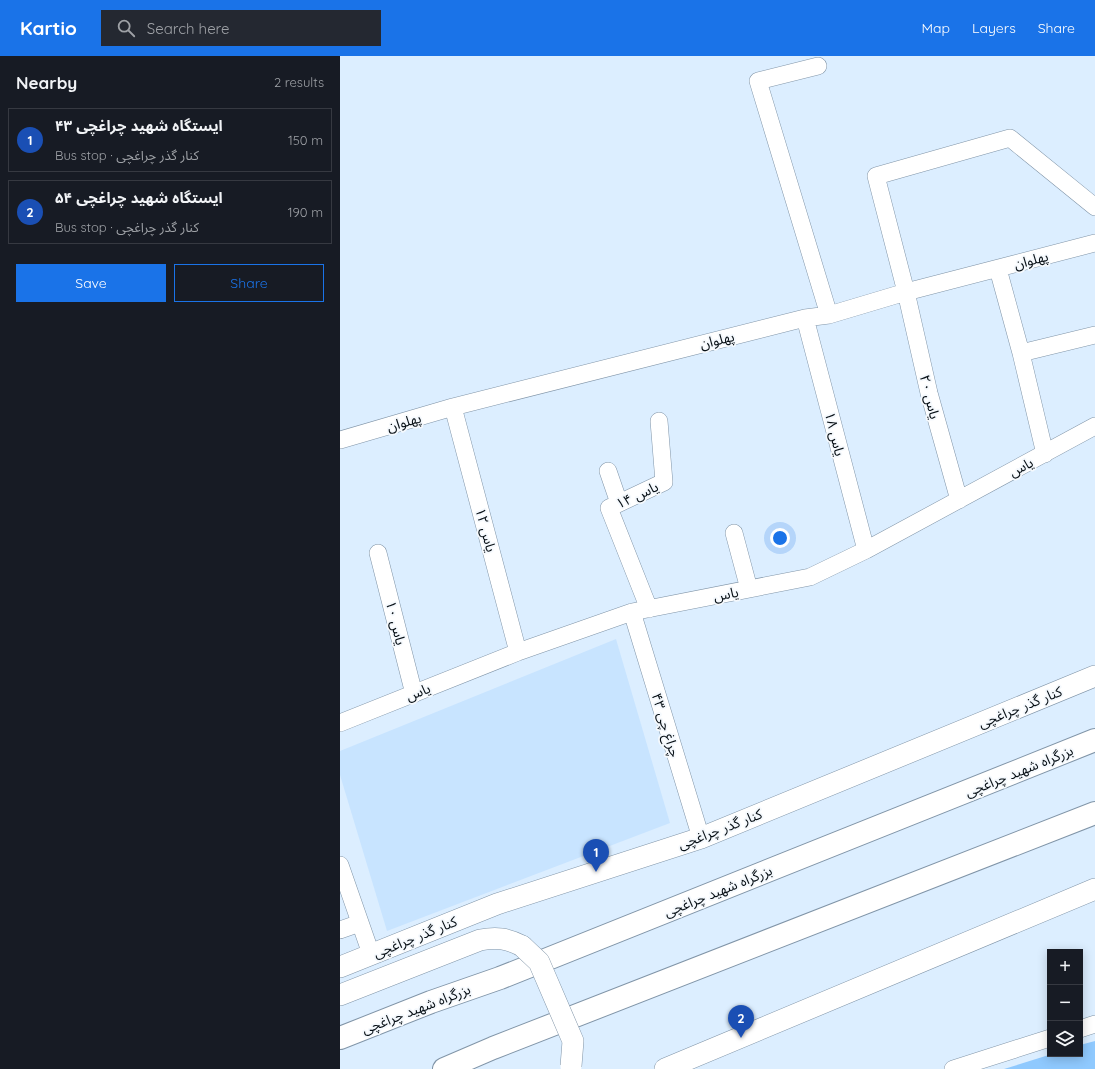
<!DOCTYPE html>
<meta charset="utf-8">
<style>
body{margin:0;font-family:Quicksand,"Noto Sans Arabic",sans-serif;background:#242831;color:#f1f3f6}
.controls{position:absolute;right:12px;bottom:12px;display:grid;overflow:hidden;border-radius:0px;box-shadow:0 2px 10px #0003}
.controls button{width:36px;height:36px;display:grid;place-items:center;padding:0;border:0;border-bottom:1px solid #363941;background:#171b24;color:#f1f3f6;font:20px sans-serif}
.you{position:absolute;left:440px;top:482px;width:14px;height:14px;margin:-10px;border:3px solid #fff;border-radius:50%;background:#1a73e8;box-shadow:0 0 0 6px #1a73e833}
.badge{display:grid;place-items:center;width:26px;height:26px;border-radius:50%;background:#1a73e8;color:#fff;font-size:13px;font-weight:700}
.pin{position:absolute;translate:-50% -33px;filter:drop-shadow(0 1px 2px #0008)}
.pin::after{content:'';position:absolute;top:21px;width:14px;height:12px;background:inherit;clip-path:polygon(0 0,100% 0,50% 100%)}
.list{margin:0;padding:0;list-style:none}
h2{display:flex;justify-content:space-between;align-items:center;height:52px;margin:0;padding:0 16px;font-size:17px}
h2 small{font-size:13px;font-weight:400;color:#9ea1a6}
.list li{display:grid;grid-template-columns:26px 1fr auto;gap:12px;align-items:center;box-sizing:border-box;height:64px;margin:0 8px 8px;padding:0 8px;border:1px solid #363941;border-radius:0px}
.list b{display:block;font-size:15px;white-space:nowrap}
.list p{margin:0;font-size:13px;white-space:nowrap;color:#9ea1a6}
.list em{font-size:13px;font-style:normal;color:#9ea1a6}
.actions{display:flex;gap:8px;padding:12px 16px}
.actions a{flex:1;padding:9px 0;border:1px solid #1a73e8;border-radius:0px;text-align:center;font-size:14px;color:#1a73e8}
.actions .main{background:#1a73e8;color:#fff}
.icon{flex:none;width:22px;height:22px;fill:none;stroke:currentColor;stroke-width:2;stroke-linecap:round;stroke-linejoin:round}
.map{position:relative;flex:none;width:755px;height:1013px;overflow:hidden}
header{display:flex;align-items:center;gap:24px;box-sizing:border-box;height:56px;padding:0 20px;background:#1a73e8;color:#fff}
header strong{font-size:19px}
nav{display:flex;gap:22px;margin-inline-start:auto;font-size:14px}
.search{width:280px;height:36px;background:#242831;display:flex;align-items:center;gap:10px;box-sizing:border-box;padding:0 14px;border-radius:0px;color:#9ea1a6;font-size:15px}
main{display:flex}
aside{flex:1;background:#171b24}
.map>svg:first-child{display:block}
</style>
<header>
<strong>Kartio</strong>
<div class="search"><svg class="icon" aria-label="search" viewBox="0 0 24 24"><circle cx="10" cy="10" r="6"/><path d="M15 15l6 6"/></svg>Search here</div>
<nav><a>Map</a><a>Layers</a><a>Share</a></nav>
</header>
<main>
<aside>
<h2>Nearby<small>2 results</small></h2>
<ul class="list">
<li><span class="badge" style="background:#1a4fb4">1</span><div><b>ایستگاه شهید چراغچی ۴۳</b><p>Bus stop · کنار گذر چراغچی</p></div><em>150 m</em></li>
<li><span class="badge" style="background:#1a4fb4">2</span><div><b>ایستگاه شهید چراغچی ۵۴</b><p>Bus stop · کنار گذر چراغچی</p></div><em>190 m</em></li>
</ul>
<div class="actions"><a class="main">Save</a><a>Share</a></div>
</aside>
<div class="map">
<svg width="755" height="1013" viewBox="0 0 755 1013">
<rect width="100%" height="100%" fill="#dceeff"/>
<path fill="#c8e4ff" d="M276 583 330 767 47 875 0 719V695Z"/>
<path fill="#8fc9fe" d="M755 985V1013H664L712 998H740V989Z"/>
<g fill="none" stroke-linecap="round" stroke-linejoin="round">
<defs>
<path id="minor" d="M478 10 418 25 489 259
M658 213 681 297 705 398
M465 262 526 494
M681 297 755 279
M113 351 178 596
M0 384 113 351 465 262 489 259 566 236 755 187
M268 415 279 447
M619 444 589 337 566 236 536 120 670 82 755 151
M394 477 409 533
M38 497 74 638
M309 553 269 452 324 426 319 365
M292 556 361 782
M0 667 178 596 292 556 470 521 526 494 755 370
M0 809 31 898
M0 874 20 867
M740 973 755 968
M613 1013 710 982"/>
<path id="major" d="M0 911 157 848 361 782 755 620
M0 939 140 884C156 881 167 882 182 890
M325 1013 755 833"/>
<path id="highway" d="M0 982 91 946 160 922 755 684
M104 1013 153 992 755 757"/>
</defs>
<use href="#minor" stroke="#8195a8" stroke-width="18"/>
<use href="#major" stroke="#8195a8" stroke-width="22"/>
<use href="#highway" stroke="#8195a8" stroke-width="24"/>
<use href="#minor" stroke="#fff" stroke-width="17"/>
<use href="#major" stroke="#fff" stroke-width="21"/>
<use href="#highway" stroke="#fff" stroke-width="22"/>
<defs>
<path id="major-bridge" d="M182 890 199 906 233 985 231 1010"/>
</defs>
<use href="#major-bridge" stroke="#8195a8" stroke-width="22" stroke-linecap="butt"/>
<use href="#major-bridge" stroke="#fff" stroke-width="21"/>
</g>
<g text-anchor="middle" stroke-width="3.5" stroke-linejoin="round" paint-order="stroke">
<g font-size="14" fill="#070f15" stroke="#f5f9fd">
<text transform="translate(691 204) rotate(-15)" y="5">پهلوان</text>
<text transform="translate(377 284) rotate(-14)" y="5">پهلوان</text>
<text transform="translate(590 341) rotate(76)" y="5">یاس ۲۰</text>
<text transform="translate(64 366) rotate(-16)" y="5">پهلوان</text>
<text transform="translate(495 378) rotate(76)" y="5">یاس ۱۸</text>
<text transform="translate(681 411) rotate(-28)" y="5">یاس</text>
<text transform="translate(297 439) rotate(-25)" y="5">یاس ۱۴</text>
<text transform="translate(146 474) rotate(75)" y="5">یاس ۱۲</text>
<text transform="translate(386 538) rotate(-11)" y="5">یاس</text>
<text transform="translate(56 567) rotate(76)" y="5">یاس ۱۰</text>
<text transform="translate(78 636) rotate(-22)" y="5">یاس</text>
<text transform="translate(680 651) rotate(-22)" y="5">کنار گذر چراغچی</text>
<text transform="translate(326 669) rotate(73)" y="5">چراغ چی ۴۳</text>
<text transform="translate(679 715) rotate(-22)" y="5">بزرگراه شهید چراغچی</text>
<text transform="translate(380 773) rotate(-21)" y="5">کنار گذر چراغچی</text>
<text transform="translate(378 835) rotate(-22)" y="5">بزرگراه شهید چراغچی</text>
<text transform="translate(75 881) rotate(-22)" y="5">کنار گذر چراغچی</text>
<text transform="translate(76 953) rotate(-21)" y="5">بزرگراه شهید چراغچی</text>
</g>
</g>
</svg>
<div class="controls">
<button>+</button>
<button>−</button>
<button><svg class="icon" aria-label="layers" viewBox="0 0 24 24"><path d="M12 4l9 5-9 5-9-5zM3 14l9 5 9-5"/></svg></button>
</div>
<div class="you"></div>
<div class="pin badge" style="left:256px;top:816px;background:#1a4fb4">1</div>
<div class="pin badge" style="left:401px;top:982px;background:#1a4fb4">2</div>
</div>
</main>
